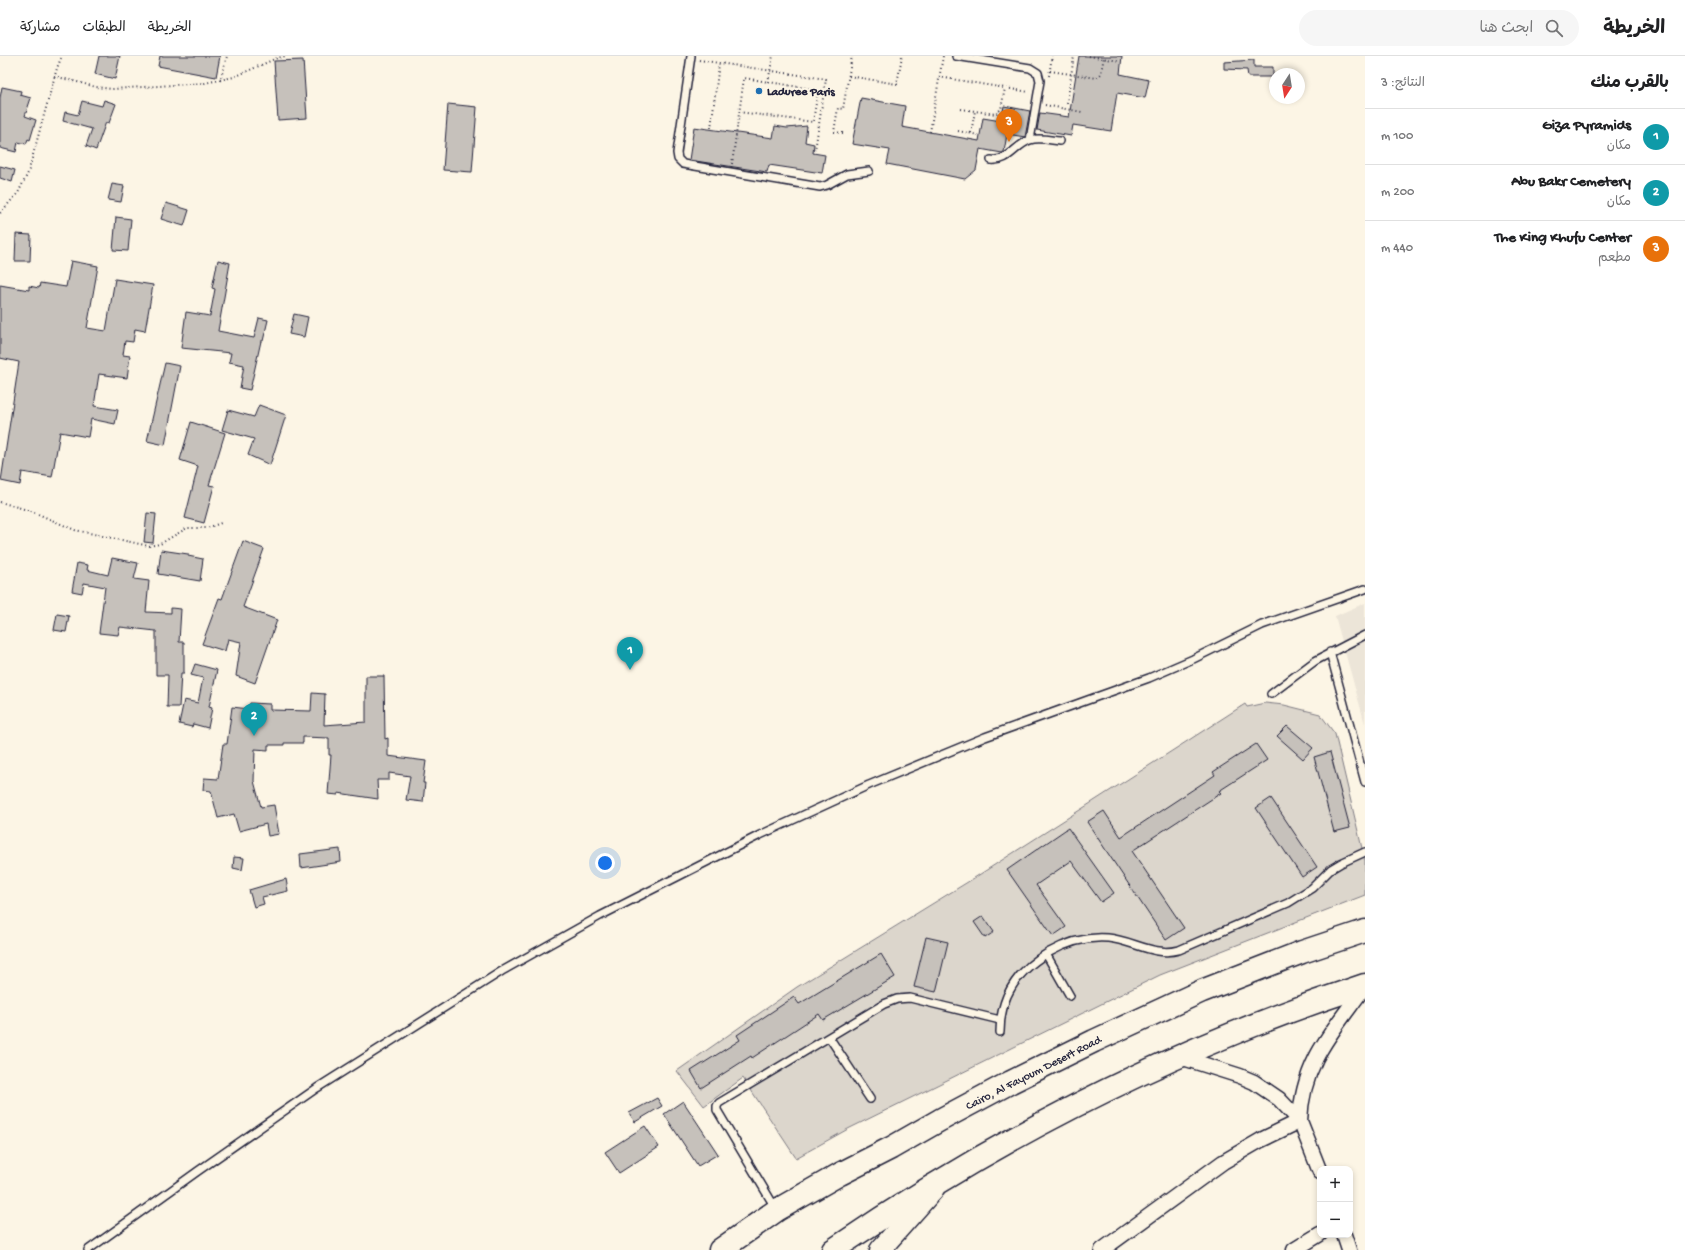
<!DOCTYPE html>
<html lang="ar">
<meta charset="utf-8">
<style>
body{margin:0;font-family:"Gochi Hand","Playpen Sans Arabic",sans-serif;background:#f6f6f6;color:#202124;direction:rtl}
.controls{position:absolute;right:12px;bottom:12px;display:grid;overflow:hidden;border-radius:8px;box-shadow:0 2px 6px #0003}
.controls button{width:36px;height:36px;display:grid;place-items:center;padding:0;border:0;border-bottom:1px solid #e0e0e0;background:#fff;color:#202124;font:20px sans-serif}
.compass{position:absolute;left:1269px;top:12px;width:36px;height:36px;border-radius:50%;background:#fff;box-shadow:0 2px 6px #0003;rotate:192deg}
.you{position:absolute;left:605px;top:807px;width:14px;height:14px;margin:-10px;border:3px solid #fff;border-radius:50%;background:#1a73e8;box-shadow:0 0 0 6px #1a73e833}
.badge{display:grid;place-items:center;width:26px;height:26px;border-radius:50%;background:#1a73e8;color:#fff;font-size:13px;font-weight:700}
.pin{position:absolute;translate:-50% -33px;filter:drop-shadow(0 1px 2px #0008)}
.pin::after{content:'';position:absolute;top:21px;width:14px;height:12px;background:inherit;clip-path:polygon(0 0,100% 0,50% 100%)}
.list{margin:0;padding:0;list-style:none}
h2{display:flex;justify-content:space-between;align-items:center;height:52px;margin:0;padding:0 16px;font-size:17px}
h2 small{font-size:13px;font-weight:400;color:#757577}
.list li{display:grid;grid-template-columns:26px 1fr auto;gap:12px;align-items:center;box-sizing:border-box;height:56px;padding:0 16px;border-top:1px solid #e0e0e0}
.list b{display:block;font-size:15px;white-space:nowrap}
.list p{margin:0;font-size:13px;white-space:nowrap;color:#757577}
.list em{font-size:13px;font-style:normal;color:#757577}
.icon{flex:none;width:22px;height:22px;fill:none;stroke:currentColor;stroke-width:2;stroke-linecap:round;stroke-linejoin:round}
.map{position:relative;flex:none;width:1365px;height:1194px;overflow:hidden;direction:ltr}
header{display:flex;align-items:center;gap:24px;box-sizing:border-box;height:56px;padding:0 20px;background:#fff;border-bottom:1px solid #e0e0e0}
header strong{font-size:19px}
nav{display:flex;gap:22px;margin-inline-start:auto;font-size:14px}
.search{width:280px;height:36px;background:#f6f6f6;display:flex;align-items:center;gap:10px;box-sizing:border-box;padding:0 14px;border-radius:22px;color:#757577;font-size:15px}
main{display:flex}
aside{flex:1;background:#fff}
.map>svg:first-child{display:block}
</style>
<header>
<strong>الخريطة</strong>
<div class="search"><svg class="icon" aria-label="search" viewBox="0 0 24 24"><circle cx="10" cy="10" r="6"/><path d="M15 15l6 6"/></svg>ابحث هنا</div>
<nav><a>الخريطة</a><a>الطبقات</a><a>مشاركة</a></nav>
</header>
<main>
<aside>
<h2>بالقرب منك<small>النتائج: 3</small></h2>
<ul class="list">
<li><span class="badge" style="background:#0f9aa8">1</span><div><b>Giza Pyramids</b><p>مكان</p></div><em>100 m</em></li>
<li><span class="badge" style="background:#0f9aa8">2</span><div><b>Abu Bakr Cemetery</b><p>مكان</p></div><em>200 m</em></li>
<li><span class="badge" style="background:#e8710a">3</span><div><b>The King Khufu Center</b><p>مطعم</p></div><em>440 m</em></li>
</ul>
</aside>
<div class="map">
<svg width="1365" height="1194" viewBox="0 0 1365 1194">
<rect width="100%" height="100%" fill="#fcf5e5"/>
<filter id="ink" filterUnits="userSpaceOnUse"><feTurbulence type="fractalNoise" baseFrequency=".025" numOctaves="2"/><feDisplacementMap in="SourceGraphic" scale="8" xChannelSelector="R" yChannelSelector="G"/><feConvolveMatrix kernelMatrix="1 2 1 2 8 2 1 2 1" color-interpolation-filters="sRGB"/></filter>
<g filter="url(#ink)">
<path fill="#ece5d8" d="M1365 547V668L1335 560Z"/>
<path fill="#dcd6cc" stroke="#7f7c84" d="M1265 647 1284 649 1320 658 1335 678 1365 805V839L1160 919 848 1073 796 1102 743 1022 704 1050 677 1015 797 931 971 824 1245 648 1247 651Z"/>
<path fill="#c6c1bb" stroke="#22223b" d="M99 0H120L115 23 95 18Z
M160 0H220L216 21 158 10Z
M1079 0H1122L1120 18 1149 24 1145 42 1117 37 1111 75 1073 69 1071 80 1037 74 1040 57 1069 61Z
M303 4 307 62 278 64 274 5Z
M1254 4V11H1273V21H1248L1247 14 1224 13V6Z
M2 31 21 35 20 39 31 42 25 60 36 64 30 84 28 83 26 88 18 86 16 96 0 92V42Z
M861 42 905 50 902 71 979 85 983 62 1001 65 1004 50 1030 55 1025 81 1007 78 1004 96 1002 97 980 93 976 114 965 123 887 108 890 94 852 88Z
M104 44 116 48 109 67 106 66 96 94 86 90 92 73 63 65 65 56 78 59 82 45 102 50Z
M448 48 477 51 472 116 443 114Z
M775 70 787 72 807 70 805 86 814 88 813 97 825 99 822 117 769 109 767 116 689 104 694 71 773 82Z
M0 110 15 114 12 126 0 122Z
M112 128 124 130 121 146 108 144Z
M166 147 189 154 184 170 161 163Z
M116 161 131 163 128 195 113 194Z
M16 178 31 179 30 205H15Z
M218 204 230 207 218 275 254 282 259 262 268 264 263 285H261L250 334 240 332 244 309 229 306 231 297 181 292 186 256 210 260 215 233 212 232Z
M71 205 98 210 87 272 106 275 115 223 153 229 145 275 135 273 133 286 125 285 123 299 130 300 127 322 99 318 94 350 118 354 115 368 91 363 88 381 60 376 52 421 22 416 20 429 1 425 19 306 0 302V229L29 234V230L39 232 40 227 66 231Z
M294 258 308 261 304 281 289 278Z
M165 307 180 310 165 389 147 385Z
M259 349 286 359 270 409 248 399 254 383 222 374 228 354 254 361Z
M191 366 225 377 209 429 214 430 204 467 185 462 198 410 180 404Z
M147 457 156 458 153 487 144 486Z
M243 485 264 493 243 551 277 564 255 627 236 620 241 586 228 583 225 595 202 588 219 542 222 543Z
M161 494 188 498V500L203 503 200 525 158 518Z
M112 502 138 507 134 523 149 525 146 556 171 557V552L181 553 179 586H184V617H181L179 651H167L168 619H156V575L120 571 118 579 99 577 105 531 84 527 82 537 72 535 77 507 88 509 87 514 108 519Z
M57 558 69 560 66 576 54 574Z
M195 608 217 614 209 651 212 652 208 672 193 668 192 671 179 668 184 644 198 647 203 622 191 619Z
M366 620H384L385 683 388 682V700L426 705 423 727H425L423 746 406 744 410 720 389 717V724H377L378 743 338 737V739L328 738 331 699H329V682L303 681V687H284V689H268V694L255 693 254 725 261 751 274 749 279 778 268 780 266 768 239 775 234 758 218 762 211 735 203 734 204 722 218 723 223 688H227L232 651 249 653 250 647 270 648V654L311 655 312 637 325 638 324 669 366 666Z
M1287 670 1313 692 1303 703 1277 680Z
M1256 688 1267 704 1219 735 1221 737 1132 795 1184 872 1166 884 1087 766 1104 755 1121 781 1215 719 1213 716Z
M1330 696 1350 772 1334 776 1314 701Z
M1271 742 1317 811 1302 821 1256 752Z
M1068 772 1114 837 1101 846 1071 805 1036 829 1066 871 1053 880 1007 814Z
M340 793 341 806 301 812 300 798Z
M234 801 244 802 242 814 233 812Z
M286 823 288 835 262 841 264 848 254 851 249 834Z
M983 860 994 876 985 882 974 866Z
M926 881 948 886 936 936 914 931Z
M881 898 895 921 823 964 819 958 752 1002 751 1000 701 1032 691 1015 740 984 737 979 794 941 799 948Z
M657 1042 662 1050 635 1066 629 1057Z
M683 1045 718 1098 698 1110 664 1058Z
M645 1070 659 1091 619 1117 605 1096Z"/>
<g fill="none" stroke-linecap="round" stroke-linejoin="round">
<defs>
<path id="lane" d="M691 0 677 97 678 103 683 108 820 131 827 129 847 118 869 115
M956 0 1030 12 1038 17 1040 25 1030 84
M991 104C1009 106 1015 89 1030 84 1039 81 1050 84 1059 85
M1330 596 1365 726
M1271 638 1315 605 1365 579
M1046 898 1070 940
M1000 976C1000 964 1002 952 1007 940 1023 904 1069 879 1108 882 1132 884 1154 901 1179 894L1288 847 1312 832 1331 813 1341 807 1365 796
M829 981 870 1043
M776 1153 717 1054V1050L719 1047 884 948 897 943 910 942 1000 964
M88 1194 198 1115 317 1032 502 915 600 860 760 779 869 729 985 681 1149 622 1193 603 1262 569 1365 533"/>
<path id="street" d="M1180 1001 1240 1020 1254 1026 1279 1043 1300 1065 1320 1116
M1300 1065C1302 1006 1333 975 1365 930
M1344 1179 1349 1194
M1102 1194 1223 1106 1261 1084 1300 1065
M1294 1194 1320 1178"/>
<path id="secondary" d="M880 1194 934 1133"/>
<path id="highway" d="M720 1194 777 1154 840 1118 891 1092 940 1064 1011 1026 1094 985 1202 935 1302 896 1365 875
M833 1194C997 1082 1176 991 1365 929"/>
</defs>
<use href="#lane" stroke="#22223b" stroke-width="10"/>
<use href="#street" stroke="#22223b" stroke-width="17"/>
<use href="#secondary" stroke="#22223b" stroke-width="23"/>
<use href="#highway" stroke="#22223b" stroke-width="25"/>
<path stroke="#22223b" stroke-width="2" stroke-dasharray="1 3" stroke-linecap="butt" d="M1089 0 1119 5
M699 4 826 23 815 94
M1050 15 1097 22 1101 18 1104 0
M54 20 96 31 112 33 205 27 234 21 277 2 286 0
M849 20 897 28 902 0
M1049 20 1052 0
M939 21 1029 36
M220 25 227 0
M768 26 773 0
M1067 47 1074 0
M1045 49 1082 56
M961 53 996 58 1001 53 1005 32
M711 72 719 8
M958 75 978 79
M930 76 943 0
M843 77 834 76 838 52 843 53 852 0
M971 77 975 55
M732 108 744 22 818 34 813 66 739 56
M0 157 18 137 28 117 57 12 62 0
M0 446 31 455 75 474 149 490 160 488 187 472H207L221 467"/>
<use href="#lane" stroke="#fcf5e5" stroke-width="7"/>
<use href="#street" stroke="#fcf5e5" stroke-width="14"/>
<use href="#secondary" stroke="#fcf5e5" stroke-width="20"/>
<use href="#highway" stroke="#fcf5e5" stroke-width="22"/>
</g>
</g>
<circle fill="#1f6fb2" stroke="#fcf5e5" stroke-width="1.5" cx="759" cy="35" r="4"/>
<g text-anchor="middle" stroke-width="4" stroke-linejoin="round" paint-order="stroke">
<g font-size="12" font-weight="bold" fill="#22223b" stroke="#fcf5e5" text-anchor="start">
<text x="767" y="39">Laduree Paris</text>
</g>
<g font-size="12" fill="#22223b" stroke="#fcf5e5">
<text transform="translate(1033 1016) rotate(-27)" y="4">Cairo, Al Fayoum Desert Road</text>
</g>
</g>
</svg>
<div class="controls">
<button>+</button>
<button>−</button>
</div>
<svg class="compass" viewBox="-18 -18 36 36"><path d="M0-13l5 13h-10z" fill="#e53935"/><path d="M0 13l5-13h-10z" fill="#757577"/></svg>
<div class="you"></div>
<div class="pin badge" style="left:630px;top:614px;background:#0f9aa8">1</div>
<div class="pin badge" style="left:254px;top:680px;background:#0f9aa8">2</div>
<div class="pin badge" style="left:1009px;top:86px;background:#e8710a">3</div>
</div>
</main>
